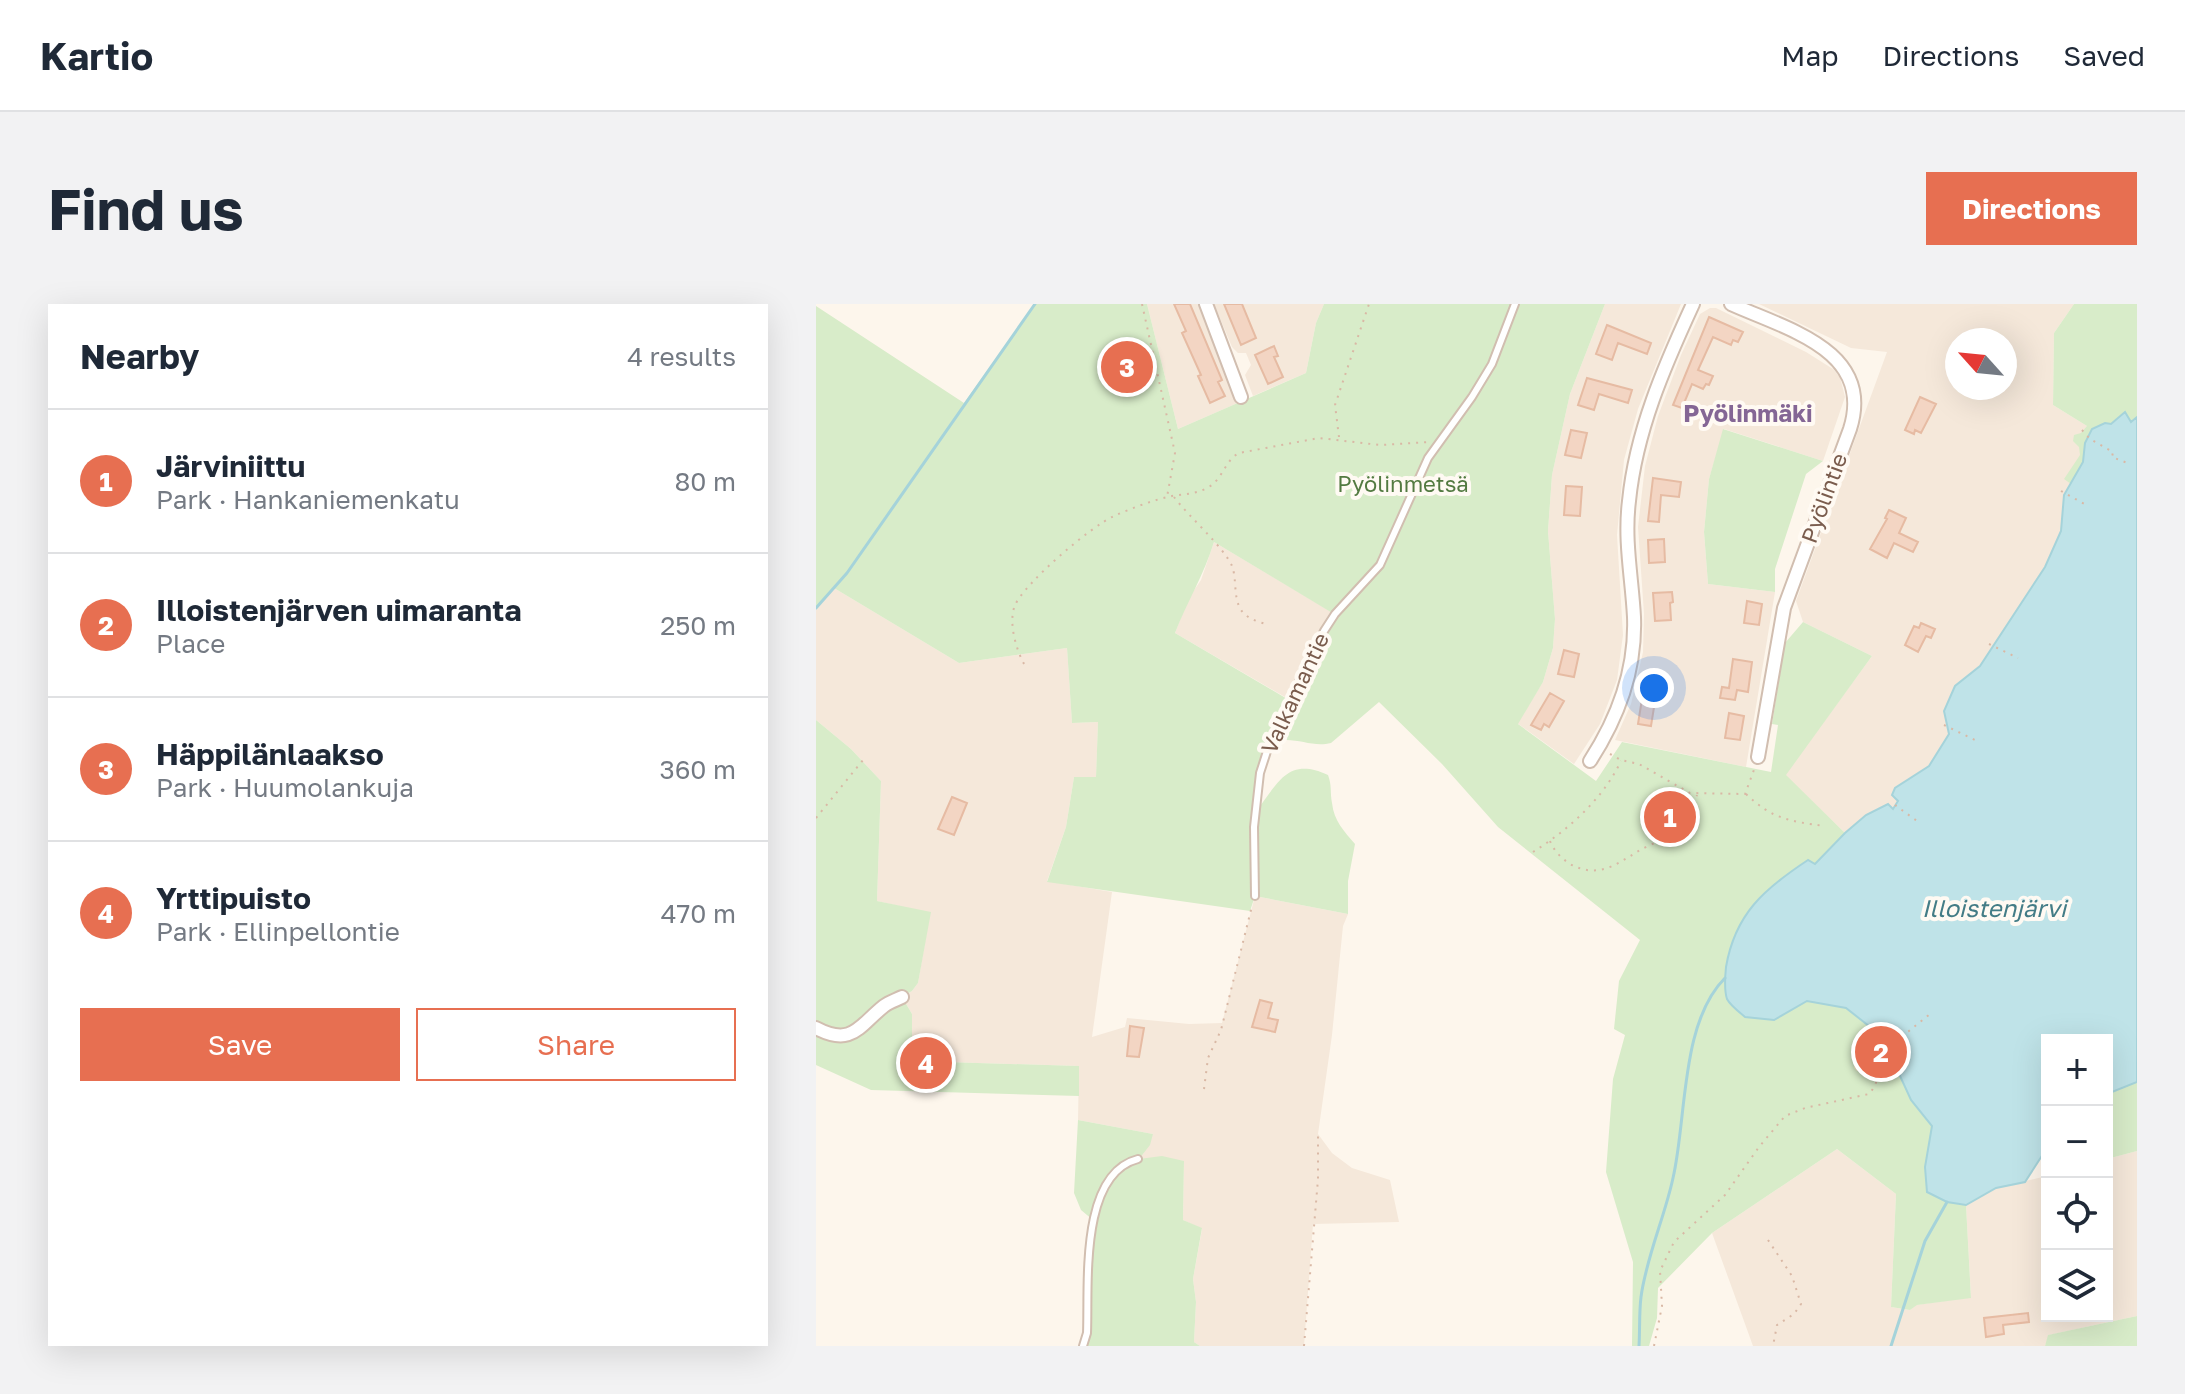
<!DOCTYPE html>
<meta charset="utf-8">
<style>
body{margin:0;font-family:"Golos Text",sans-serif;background:#f2f2f3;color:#1f2937}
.controls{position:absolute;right:24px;bottom:24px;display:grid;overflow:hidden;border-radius:0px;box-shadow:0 8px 32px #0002}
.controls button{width:72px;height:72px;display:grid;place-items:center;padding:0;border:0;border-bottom:2px solid #e0e1e3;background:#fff;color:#1f2937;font:40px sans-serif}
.compass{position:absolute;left:1129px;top:24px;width:72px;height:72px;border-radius:50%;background:#fff;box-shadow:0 8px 32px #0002;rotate:297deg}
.you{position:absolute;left:838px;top:384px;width:28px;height:28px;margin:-20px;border:6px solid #fff;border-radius:50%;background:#1a73e8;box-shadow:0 0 0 12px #1a73e833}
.badge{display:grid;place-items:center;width:52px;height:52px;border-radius:50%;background:#e76f51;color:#fff;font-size:26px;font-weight:700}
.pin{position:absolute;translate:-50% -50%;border:4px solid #fff;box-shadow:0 2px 8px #0006}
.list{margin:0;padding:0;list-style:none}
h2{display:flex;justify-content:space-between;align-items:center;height:104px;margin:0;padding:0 32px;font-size:34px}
h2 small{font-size:26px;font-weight:400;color:#747a83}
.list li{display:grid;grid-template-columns:52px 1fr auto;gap:24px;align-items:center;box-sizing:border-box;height:144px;padding:0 32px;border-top:2px solid #e0e1e3}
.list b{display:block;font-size:30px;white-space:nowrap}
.list p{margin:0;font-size:26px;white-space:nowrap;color:#747a83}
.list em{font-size:26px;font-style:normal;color:#747a83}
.actions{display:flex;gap:16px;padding:24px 32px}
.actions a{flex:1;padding:18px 0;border:2px solid #e76f51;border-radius:0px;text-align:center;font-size:28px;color:#e76f51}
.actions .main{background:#e76f51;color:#fff}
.icon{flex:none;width:44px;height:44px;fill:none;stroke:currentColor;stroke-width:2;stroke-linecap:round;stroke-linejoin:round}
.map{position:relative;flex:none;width:1321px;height:1042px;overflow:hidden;border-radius:0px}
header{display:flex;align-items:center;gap:48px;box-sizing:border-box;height:112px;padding:0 40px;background:#fff;border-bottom:2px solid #e0e1e3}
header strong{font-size:38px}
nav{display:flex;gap:44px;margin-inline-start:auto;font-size:28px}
.intro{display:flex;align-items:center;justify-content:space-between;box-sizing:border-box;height:192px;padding:0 48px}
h1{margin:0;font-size:56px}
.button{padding:20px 36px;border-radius:0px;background:#e76f51;color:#fff;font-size:28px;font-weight:700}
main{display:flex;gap:48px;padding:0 48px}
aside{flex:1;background:#fff;border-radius:0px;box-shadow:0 8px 32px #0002}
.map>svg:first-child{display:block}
</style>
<header>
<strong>Kartio</strong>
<nav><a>Map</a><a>Directions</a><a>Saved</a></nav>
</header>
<div class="intro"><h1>Find us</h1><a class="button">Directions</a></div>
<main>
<aside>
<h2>Nearby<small>4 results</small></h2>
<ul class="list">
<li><span class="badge">1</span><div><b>Järviniittu</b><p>Park · Hankaniemenkatu</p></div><em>80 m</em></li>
<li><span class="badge">2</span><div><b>Illoistenjärven uimaranta</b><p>Place</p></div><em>250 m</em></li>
<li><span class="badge">3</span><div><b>Häppilänlaakso</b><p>Park · Huumolankuja</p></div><em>360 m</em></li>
<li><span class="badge">4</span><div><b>Yrttipuisto</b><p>Park · Ellinpellontie</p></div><em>470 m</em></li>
</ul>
<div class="actions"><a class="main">Save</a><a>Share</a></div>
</aside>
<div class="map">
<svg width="1321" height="1042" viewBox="0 0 1321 1042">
<rect width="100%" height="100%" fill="#fdf6ec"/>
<path fill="#f5e8da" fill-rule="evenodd" d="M331 0H383L424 98 362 125Z
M398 0H508L500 19 490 69 437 92 429 71 435 61 430 49H422L416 43Z
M789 0H865L822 105 808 156 801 231 807 331 801 376 784 420 758 460 701 419 727 378 737 344 739 315 732 227 736 171 754 90Z
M943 0H1258L1238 29 1237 101 1276 125 1255 180 1248 191 1245 227 1229 263 1164 362 1139 383 1133 430 1113 462 1079 484 1083 497 1076 505 1072 500 1050 511 1029 529 969 471 1056 352 987 318 980 297 1071 48 1035 44ZM1141 36H1189V84H1141Z
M894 4H900L990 48 1017 65 1024 73 1029 93 1007 157 908 125 893 175 888 228 892 280 959 288 930 463 799 436 815 400 827 348 828 310 822 223 829 162 842 112 865 51 884 10Z
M398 238 519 310 474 396 359 329 372 295 385 276Z
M18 284 143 359 251 344 256 419 282 418 280 474 258 473 250 523 231 577 296 588 276 733 309 723 311 714 373 720 406 719 439 592 532 610 527 622 516 731 502 830 516 849 536 864 574 876 583 918 497 920 488 1042H384L378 1038 380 998 377 975 386 925 367 916 368 857 322 855 337 830 262 816 263 762 96 757V710L86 693 96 687 102 679 114 609 61 597 65 477 35 445 0 416V304Z
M1021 845 1080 890 1075 1003 1094 1006 1100 1001 1155 993 1150 901 1180 884 1231 872V1012H1291V855L1321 847V1012L1233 1031 1229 1042H937L896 929Z"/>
<path fill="#d8ecc9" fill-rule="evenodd" d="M219 0H331L362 125 490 69 500 19 508 0H789L754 90 736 171 732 227 739 315 737 344 727 378 702 420 780 477 806 438 955 468 962 421 956 420 969 339 987 318 1056 352 970 471 1029 529 1050 511 1072 500 1100 714 1060 746V763L1074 750 1095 796 1116 822 1109 863 1131 898 1150 901 1155 994 1101 1001 1094 1006 1075 1003 1080 890 1021 845 896 929 842 984 841 1014 833 1042H816L817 958 790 868 797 775 809 731 798 725 803 677 824 636 682 523 626 460 563 398 515 439C499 443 486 436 470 436 441 437 444 484 441 506 462 480 471 452 512 471 516 481 514 489 516 499 518 517 528 527 539 540L532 577V610L439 592 434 607 231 578 250 523 258 473H280L282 418 256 419 251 344 143 359 18 284 0 304V2L148 99ZM398 238 518 310 473 396 359 329C371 298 388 271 398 238Z
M1258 0H1321V152L1255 180 1248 175 1264 151 1263 143 1257 137 1258 131 1265 129 1271 122 1237 101 1238 29Z
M907 125 1007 157 990 170 959 265V288L892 280 888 228 893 175Z
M0 416 35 445 65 477 61 597 115 608 102 679 96 687 86 693 96 710V757L263 762V792L55 786 0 761Z
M1321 778V847L1291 855V790Z
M262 816 337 830 334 841 323 855 346 852 368 857 367 916 386 924 377 975 380 998 378 1038 384 1042H267L277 916 265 906 258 889Z
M1321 1012V1042H1229L1232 1031Z"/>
<path fill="#fcefc7" d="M1079 732 1086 742C1068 754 1063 762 1041 767L1038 764 1039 752 1060 746Z"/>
<path fill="#bfe3e8" stroke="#a5d3da" stroke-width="2" d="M1309 108 1315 118 1321 113V778L1291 790V736H1231V844L1209 878 1180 884 1150 901 1131 898 1111 888 1109 863 1116 822 1095 796 1074 750 1086 742 1079 732 1072 737 1030 704 991 697 958 716 929 713C923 708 914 701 911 695 908 686 909 673 910 663 919 610 948 585 992 556L999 560 1029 529 1050 511 1072 500 1077 505 1082 497 1076 491 1079 484 1113 462 1133 430 1128 407 1139 382 1164 362 1229 263 1245 227 1248 191 1267 158 1269 139 1276 125 1289 119 1295 120Z"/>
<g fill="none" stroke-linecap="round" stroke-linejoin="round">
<path stroke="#a5d3da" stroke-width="3" d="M0 304 31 269 219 0
M823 1042C824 1026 823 1009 825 993 830 954 849 912 857 874 871 814 864 719 909 674
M1075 1042 1109 937 1131 898"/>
</g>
<path fill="#f3d5c3" stroke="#e6bba3" stroke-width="2" d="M358 0H374L406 76 402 78 409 92 394 99 382 72 385 71 366 29 370 27Z
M408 0H426L440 34 425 41Z
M893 13 927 28 922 38 917 36 915 41 897 33 882 66 897 72 893 81 890 80 887 85 876 80 866 104 857 101Z
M791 21 835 39 831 50 802 39 796 56 780 50Z
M458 42 462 52 458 53 467 73 452 80 439 51Z
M771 74 816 86 812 99 783 90 778 106 762 101Z
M1104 93 1120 100 1105 129 1099 126 1098 130 1089 126Z
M755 126 771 129 765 154 749 151Z
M837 174 865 178 863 193 845 191 843 218 832 217Z
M750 182 766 183 764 212 748 211Z
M1073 206 1090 214 1083 229 1102 238 1097 248 1078 239 1071 254 1054 245 1071 215 1069 214Z
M848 235 849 258 833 259 832 236Z
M856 288 857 298 854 299 855 316 839 317 837 289Z
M931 297 946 300 943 321 928 319Z
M1105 319 1119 325 1115 334 1110 332 1102 348 1089 341 1098 322 1103 324Z
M748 346 763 350 758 373 742 370Z
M917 355 936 358 932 388 921 386 919 396 904 394 906 383 913 384Z
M734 389 748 397 733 423 728 420 725 426 715 421Z
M826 395 839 397 835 422 822 420Z
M913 409 928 412 924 436 909 434Z
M136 493 151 499 138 531 122 525Z
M444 696 456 699 452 714 462 716 459 728 436 723Z
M314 722 328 724 323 753 311 752Z
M1212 1009 1213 1018 1187 1021 1188 1030 1170 1033 1168 1014Z"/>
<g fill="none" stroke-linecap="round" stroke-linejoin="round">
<defs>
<path id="service" d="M439 592 438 523 444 469 455 435 508 327 519 310 564 261 612 154 656 93 676 60 699 0
M267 1042 271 1029C273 981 263 870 322 855"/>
<path id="minor" d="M390 0 425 93
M915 0C970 25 1059 46 1034 125L968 304 942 453
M774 457C802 414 820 365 818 313 816 274 808 237 813 197 820 127 848 63 877 0
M0 724C36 743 43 722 68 702 73 698 80 696 86 693"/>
</defs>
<use href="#service" stroke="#d1beb0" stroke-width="10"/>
<use href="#minor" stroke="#d1beb0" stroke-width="16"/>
<path stroke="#d9b8a5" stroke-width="2" stroke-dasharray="2 6" stroke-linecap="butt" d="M326 0 359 149 351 193
M1266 126 1274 135 1297 148 1296 153 1314 160
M523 133 519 101 553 0
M1245 187 1272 202
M358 193C373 213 407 242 416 262 421 275 417 293 425 306 431 315 443 318 453 321
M1173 340 1202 354
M208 360C200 345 192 318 199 301 210 278 274 223 298 212 316 204 337 196 356 192 368 190 380 190 391 184 407 176 408 157 423 149L503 134 564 141 614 138
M1128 421 1161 437
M794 450 805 456 823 460 874 489 929 490 939 463
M930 490C956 515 973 517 1008 522
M1079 501 1101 517
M0 514 47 456
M734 537C738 547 745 554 754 560 787 578 806 554 834 541 846 536 859 535 868 526 876 517 878 502 881 491
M717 548C752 526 787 495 805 457
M388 785 392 754 405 726 436 602
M952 936 976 972 985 1000 978 1010 961 1021 957 1042
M488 1042 502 875V830
M838 1042 846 1002 844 967 858 938 909 891 943 843 969 812 989 804 1053 790C1065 777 1062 759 1072 744L1114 710"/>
<use href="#service" stroke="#fff" stroke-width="6"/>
<use href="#minor" stroke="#fff" stroke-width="12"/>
</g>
<g text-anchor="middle" stroke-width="8" stroke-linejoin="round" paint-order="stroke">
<g font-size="22" fill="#537a41" stroke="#fffaf3">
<text x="587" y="188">Pyölinmetsä</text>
</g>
<g font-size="22" fill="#7a5c4d" stroke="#fffaf3">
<text transform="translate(1008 194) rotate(-70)" y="8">Pyölintie</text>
<text transform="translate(479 389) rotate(-65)" y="8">Valkamantie</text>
</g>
<g font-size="24" font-weight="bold" fill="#846695" stroke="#fffaf3">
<text x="932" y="118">Pyölinmäki</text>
</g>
<g font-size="24" font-style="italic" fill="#437c86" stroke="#fffaf3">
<text x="1178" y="613">Illoistenjärvi</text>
</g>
</g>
</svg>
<div class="controls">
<button>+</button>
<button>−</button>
<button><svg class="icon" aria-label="locate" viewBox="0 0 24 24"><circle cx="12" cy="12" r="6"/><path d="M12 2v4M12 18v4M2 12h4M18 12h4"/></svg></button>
<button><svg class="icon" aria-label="layers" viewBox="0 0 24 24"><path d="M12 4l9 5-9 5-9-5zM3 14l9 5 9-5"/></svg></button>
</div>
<svg class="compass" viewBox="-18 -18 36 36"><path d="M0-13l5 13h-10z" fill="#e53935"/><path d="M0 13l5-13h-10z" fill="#747a83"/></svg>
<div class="you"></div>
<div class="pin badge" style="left:854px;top:513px">1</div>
<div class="pin badge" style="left:1065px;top:748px">2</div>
<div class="pin badge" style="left:311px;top:63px">3</div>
<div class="pin badge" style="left:110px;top:759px">4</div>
</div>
</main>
